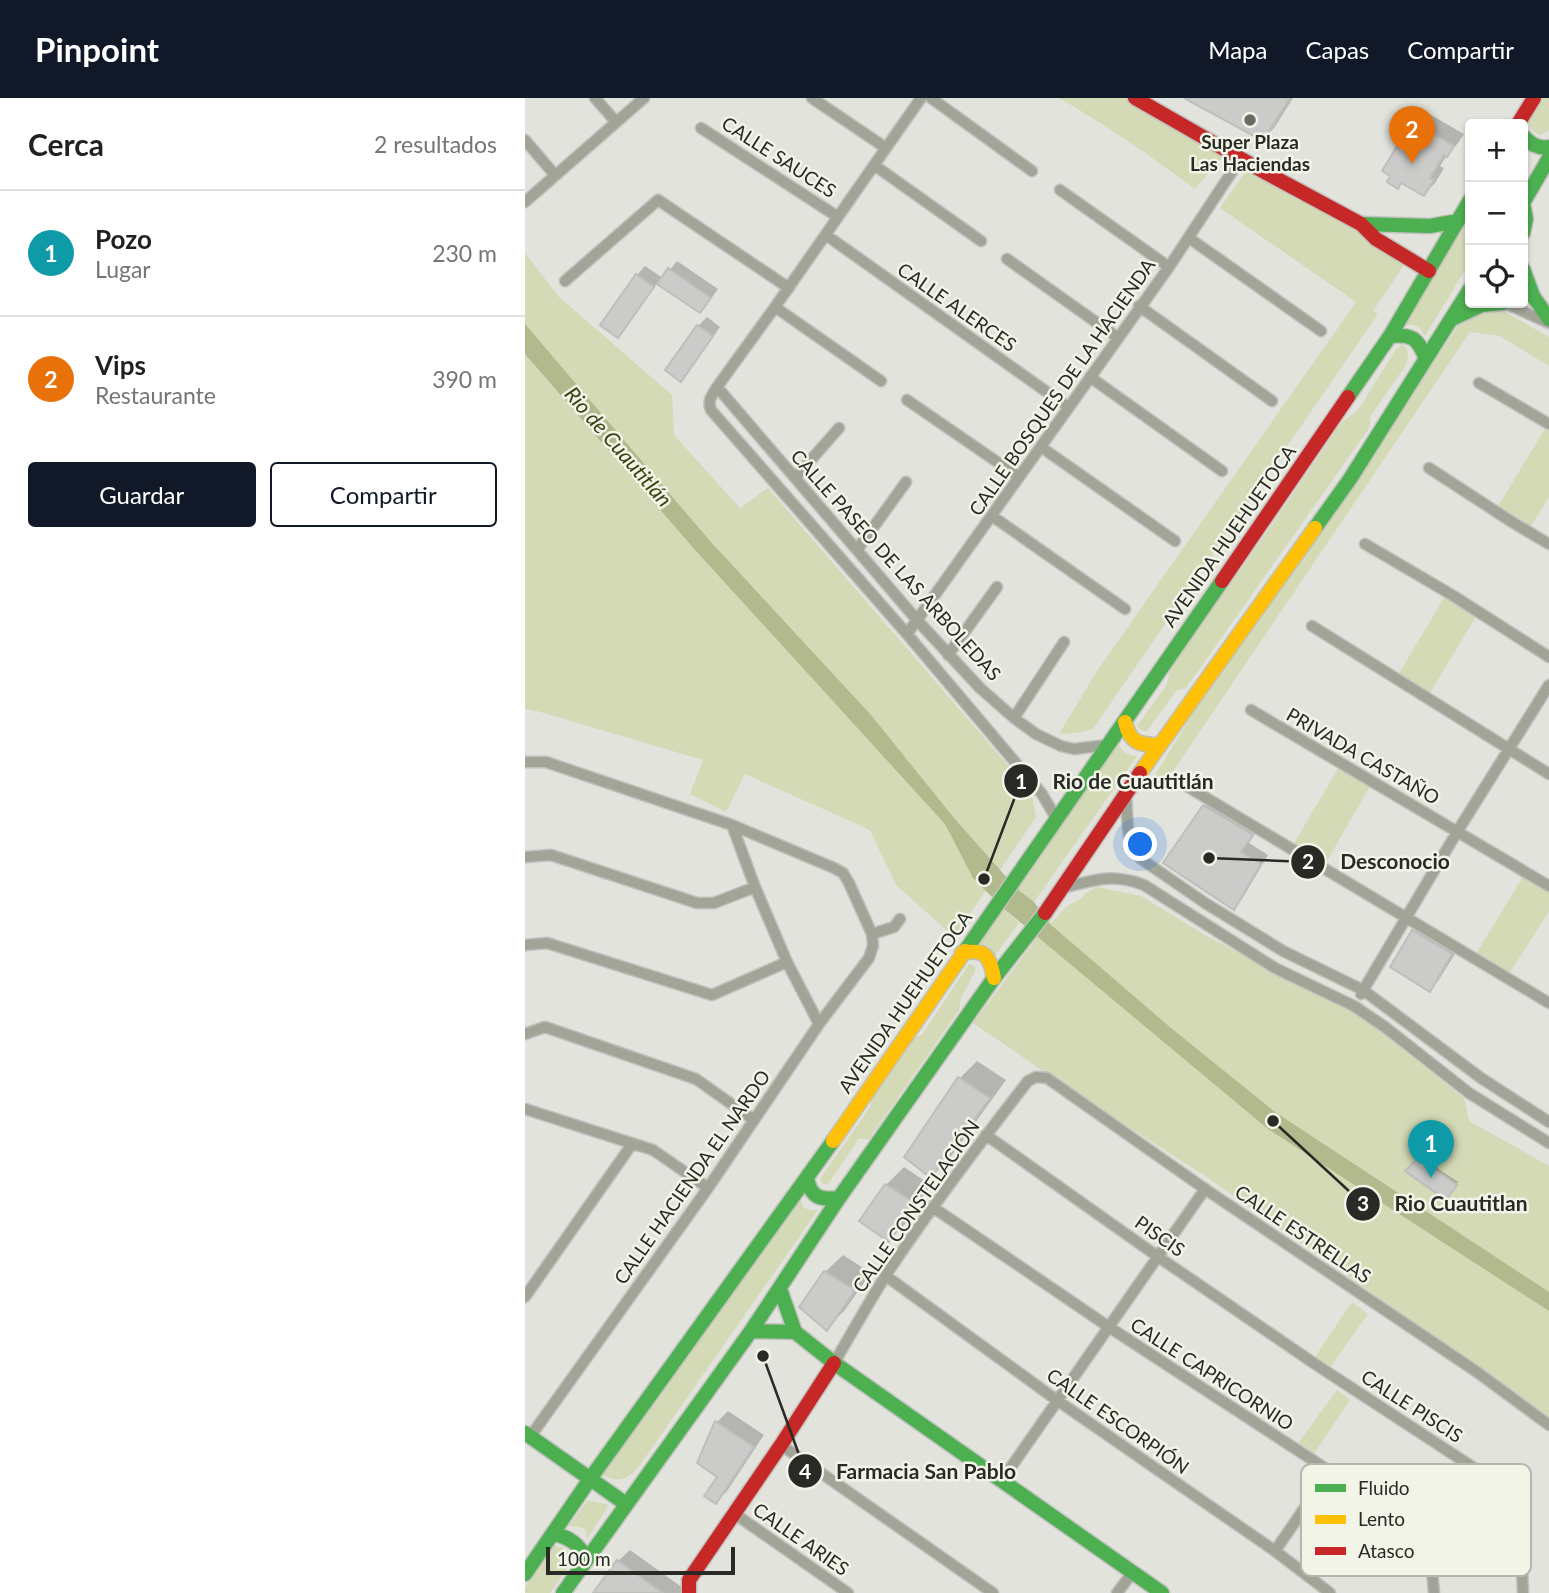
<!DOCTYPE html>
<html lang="es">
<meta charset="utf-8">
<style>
body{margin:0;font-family:Lato,sans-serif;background:#f2f2f2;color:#202124}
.controls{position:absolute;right:21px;top:21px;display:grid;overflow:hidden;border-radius:7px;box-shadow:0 2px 5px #0004}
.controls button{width:63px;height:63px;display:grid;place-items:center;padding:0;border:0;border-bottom:2px solid #e0e0e0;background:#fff;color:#202124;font:35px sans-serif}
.scale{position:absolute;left:21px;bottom:18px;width:189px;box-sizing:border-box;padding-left:7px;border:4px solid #292a25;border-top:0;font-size:19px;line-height:24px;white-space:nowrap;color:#292a25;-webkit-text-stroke:5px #f1f4e7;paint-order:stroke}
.you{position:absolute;left:616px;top:747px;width:24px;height:24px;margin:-18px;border:5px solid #fff;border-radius:50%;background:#1a73e8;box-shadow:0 0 0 10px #1a73e833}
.badge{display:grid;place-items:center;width:46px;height:46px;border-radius:50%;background:#111827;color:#fff;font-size:23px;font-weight:700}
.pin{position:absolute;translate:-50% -58px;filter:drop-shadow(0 2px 4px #0008)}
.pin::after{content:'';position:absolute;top:37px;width:24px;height:21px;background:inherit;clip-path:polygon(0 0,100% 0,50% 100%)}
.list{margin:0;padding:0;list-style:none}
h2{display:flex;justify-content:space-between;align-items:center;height:91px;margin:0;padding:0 28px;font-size:30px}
h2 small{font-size:23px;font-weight:400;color:#757577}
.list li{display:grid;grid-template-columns:46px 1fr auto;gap:21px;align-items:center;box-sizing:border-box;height:126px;padding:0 28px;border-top:2px solid #e0e0e0}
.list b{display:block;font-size:26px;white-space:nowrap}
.list p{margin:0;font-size:23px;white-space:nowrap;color:#757577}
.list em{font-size:23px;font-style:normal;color:#757577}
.actions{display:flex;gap:14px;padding:21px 28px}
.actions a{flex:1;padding:16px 0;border:2px solid #111827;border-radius:7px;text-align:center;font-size:24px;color:#111827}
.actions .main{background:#111827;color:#fff}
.icon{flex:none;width:38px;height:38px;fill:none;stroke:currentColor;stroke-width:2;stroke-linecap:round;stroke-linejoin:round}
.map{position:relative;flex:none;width:1024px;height:1495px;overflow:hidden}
header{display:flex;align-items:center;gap:42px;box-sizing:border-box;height:98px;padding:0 35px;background:#111827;color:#fff}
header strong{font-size:33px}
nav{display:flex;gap:38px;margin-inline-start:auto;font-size:24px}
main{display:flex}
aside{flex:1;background:#fff}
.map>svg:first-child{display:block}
</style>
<header>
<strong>Pinpoint</strong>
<nav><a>Mapa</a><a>Capas</a><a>Compartir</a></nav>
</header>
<main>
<aside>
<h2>Cerca<small>2 resultados</small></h2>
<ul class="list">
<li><span class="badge" style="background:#0f9aa8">1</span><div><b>Pozo</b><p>Lugar</p></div><em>230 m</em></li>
<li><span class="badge" style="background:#e8710a">2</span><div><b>Vips</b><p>Restaurante</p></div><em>390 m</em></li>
</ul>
<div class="actions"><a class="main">Guardar</a><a>Compartir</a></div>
</aside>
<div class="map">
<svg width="1024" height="1495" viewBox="0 0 1024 1495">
<rect width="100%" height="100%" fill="#e2e3dd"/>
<path fill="#d4d9b6" d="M534 0H605L702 54 670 91C626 58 581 27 534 0Z
M1018 0H1024V32L1015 37 1009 34 1003 25Z
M723 70 883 161 848 213 853 216 568 631 552 635 534 636 572 573 831 204 695 110Z
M945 117V164L900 238C895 228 890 226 880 227Z
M0 155 34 199 147 297 149 337 215 410 243 390 506 694 511 719 429 839 371 787 345 732 220 676 201 714 165 696 178 662 12 613 0 611Z
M977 212 1024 239V268L975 238 945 234 638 688 627 682 675 604 822 396 934 226 950 218Z
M876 247 881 249 883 258 881 267 845 319V329L661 590 651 593 622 633 616 632 612 628 641 588 647 568 747 427 816 325 834 311 869 254Z
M1021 329 1024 330V399L1005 430 972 410Z
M920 498 952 517 903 598 872 579Z
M593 645C598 655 601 657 612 658L509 804 491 790Z
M814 669 846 686 801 765 768 747Z
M999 777 1024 792V813L984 876 951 856Z
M571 789 616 798 680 837 840 921 939 1000 944 1023 1024 1068V1320L682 1079 553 997 448 925 512 840 542 808 556 801 561 795Z
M478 810 494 825 469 859 463 849 452 845Z
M444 866 450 868V873L436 900 434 912 344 1041H334L303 1086H298L295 1081 345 1009 347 995 386 941 397 937Z
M274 1099 278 1109 284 1112H293L115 1367C102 1381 96 1386 78 1377Z
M827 1204 843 1216 806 1268 790 1259Z
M812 1292 825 1302 788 1357 772 1347Z
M63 1402 84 1407 62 1441 60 1431 55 1429 44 1428Z
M29 1447 39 1450 45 1455 47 1464 25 1495H0V1489Z"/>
<path fill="#b2ba8d" d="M0 226 185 443 346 617 429 720 491 790 509 804 525 826 646 930 750 1014 1024 1194V1213L743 1031 478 810 448 780 420 726 171 453 0 256Z"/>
<path fill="#0003" d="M663 0H768L749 30 738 41Z
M899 13 939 36 933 45 922 57 915 68 919 70 910 85 899 96 888 25Z
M152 163 193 191 183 205 174 213 133 184 101 229 93 238 77 227 112 177 120 168 138 180Z
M182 219 195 229 164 273 156 281 142 272 173 228Z
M688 700 735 728 724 745 743 757 717 801 709 809 680 708Z
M897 825 935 848 913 883 905 892 888 833Z
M452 963 481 982 424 1061 406 1078 381 1059 435 980Z
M896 1059 933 1084 923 1098 883 1073Z
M379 1069 406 1087 381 1125 363 1142 336 1123 361 1087Z
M318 1157 346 1175 319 1213 302 1230 300 1174Z
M203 1313 239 1337 202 1393 191 1404 195 1379 174 1364 192 1324Z
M105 1452 165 1495H70L93 1463Z"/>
<path fill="#cbcbca" stroke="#bebebd" stroke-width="2" d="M659 0H765L738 43Z
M887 24 929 48 922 59 919 57 905 80 909 82 899 98 876 85 873 91 862 84 865 78 857 73Z
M143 170 186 200 175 215 132 186Z
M111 176 129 189 93 240 75 227Z
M172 227 188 238 156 284 140 272Z
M678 707 728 737 716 754 736 766 709 812 638 765Z
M887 832 927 856 905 894 865 869Z
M433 979 465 1000 406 1080 379 1059Z
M893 1060 932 1087 921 1102 880 1073Z
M360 1086 390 1105 364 1144 334 1123Z
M299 1173 330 1192 302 1233 274 1209Z
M190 1323 229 1349 191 1406 179 1398 192 1379 172 1365Z
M92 1462 138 1495H68Z"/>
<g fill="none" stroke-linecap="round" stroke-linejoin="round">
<defs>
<path id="street" d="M70 0 91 24
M287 0 361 50
M396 0 250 209 192 289C187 297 182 303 186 312L382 536 517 696 531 720
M406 0 507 73
M176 30 313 119
M0 42 30 77
M349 67 456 143
M535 92 644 169
M0 104 119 0
M301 137 543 309
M664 140 796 233
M482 161 592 239
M40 183 133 102 264 190
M980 205 1024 225
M614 208 747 303
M250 209 356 283
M565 279 697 373
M954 285 1024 326
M192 289 392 522 455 590 489 620 511 636 536 648 549 651 582 647
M382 302 494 379
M516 349 650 443
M904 370 987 424 1024 446
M270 380 314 330
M467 418 600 511
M840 446 927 497 1024 559
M332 452 381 384
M787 528 1024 676
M382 536 644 169 716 60
M423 557 472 489
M726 612 1024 788
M489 620 539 544
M0 664H21L207 727 309 770 318 775 324 785 347 836 348 848 344 860 294 926 183 1090 5 1339
M658 686 1024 905
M601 696 603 732 606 748 616 761 680 805 758 853 838 892 956 980 1024 1024
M207 727 230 789 262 864 294 926
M0 759 26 757 172 805H189L230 789
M538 790C568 782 588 775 619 787L750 870 829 908 860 929 944 995 1024 1045
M347 836 369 829 375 821
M0 847 22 845 187 897 262 864
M836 896 932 734 1024 587
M0 936 20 929 171 981 229 1022
M0 1011 128 1052 183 1090
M461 1037 632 1158 790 1266 972 1385 986 1402 995 1424 998 1495
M409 1110 584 1229 884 1425C907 1451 906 1462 909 1495
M361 1178 533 1303 750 1453 805 1495
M0 1199 107 1046
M309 1265C326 1236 343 1206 361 1177 405 1111 454 1046 503 983L511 979 522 980 680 1091 952 1274 1024 1327
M256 1347 468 1495
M477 1382 680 1091
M210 1416 323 1495
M750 1453 805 1373
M592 1495 608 1474"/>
<path id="fast" d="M998 38C1006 46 1013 51 1024 49
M998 105 1024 60
M998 105 1001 121 998 135
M836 126 905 128 933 123
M998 171 1008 198 1024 221
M927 221 957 207 978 205
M865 238C887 236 893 240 901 261
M823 299 865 238 945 102
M790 430 825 381 945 191
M440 853 697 483
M282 1080C286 1100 295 1102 314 1100
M255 1191 270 1234 309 1265 637 1495
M226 1233 270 1234
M0 1335 101 1406
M28 1436C45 1439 53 1446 62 1461
M0 1476 65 1381 308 1043
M38 1495 226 1233 314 1100 469 880 520 815"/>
<path id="slow" d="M600 624C605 645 614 647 634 647
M615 675 790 430
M437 855C460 850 465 858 469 880
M308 1043 440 853"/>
<path id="jam" d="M610 0 734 71 836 126 851 141 904 173
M993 26 1009 0
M697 483 823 299
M520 815 615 675
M164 1495V1482L256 1347 309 1265"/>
</defs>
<use href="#street" stroke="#c0c1bd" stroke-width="13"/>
<use href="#fast" stroke="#c0c1bd" stroke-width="17"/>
<use href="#slow" stroke="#c0c1bd" stroke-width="17"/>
<use href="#jam" stroke="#c0c1bd" stroke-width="17"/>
<use href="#street" stroke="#a1a497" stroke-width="10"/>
<use href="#fast" stroke="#4caf50" stroke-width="14"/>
<use href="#slow" stroke="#ffc107" stroke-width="14"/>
<use href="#jam" stroke="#c62828" stroke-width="14"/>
</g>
<circle fill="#6a6b65" stroke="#f1f4e7" stroke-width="2.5" cx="725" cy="22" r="7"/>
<g text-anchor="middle" stroke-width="5" stroke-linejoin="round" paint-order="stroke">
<g font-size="19" font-weight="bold" fill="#292a25" stroke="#f1f4e7">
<text x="725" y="51">Super Plaza<tspan x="725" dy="22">Las Haciendas</tspan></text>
</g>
<g font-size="19" fill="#292a25" stroke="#f1f4e7">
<text transform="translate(254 59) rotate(33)" y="7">CALLE SAUCES</text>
<text transform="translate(432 209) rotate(35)" y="7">CALLE ALERCES</text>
<text transform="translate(537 289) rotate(-55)" y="7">CALLE BOSQUES DE LA HACIENDA</text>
<text transform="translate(704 438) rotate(-55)" y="7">AVENIDA HUEHUETOCA</text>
<text transform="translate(371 467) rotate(48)" y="7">CALLE PASEO DE LAS ARBOLEDAS</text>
<text transform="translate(838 658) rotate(30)" y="7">PRIVADA CASTAÑO</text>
<text transform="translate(380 904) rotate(-55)" y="7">AVENIDA HUEHUETOCA</text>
<text transform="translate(167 1079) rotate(-55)" y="7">CALLE HACIENDA EL NARDO</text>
<text transform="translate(391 1108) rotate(-55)" y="7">CALLE CONSTELACIÓN</text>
<text transform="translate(778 1136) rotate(34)" y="7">CALLE ESTRELLAS</text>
<text transform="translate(635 1138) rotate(35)" y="7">PISCIS</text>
<text transform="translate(687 1276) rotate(33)" y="7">CALLE CAPRICORNIO</text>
<text transform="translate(887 1308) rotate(33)" y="7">CALLE PISCIS</text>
<text transform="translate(593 1323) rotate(35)" y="7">CALLE ESCORPIÓN</text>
<text transform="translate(276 1441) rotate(35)" y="7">CALLE ARIES</text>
</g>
<g font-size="21" font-style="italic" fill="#3a3f10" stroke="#f1f4e7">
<text transform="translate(93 349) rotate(49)" y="7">Rio de Cuautitlán</text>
</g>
</g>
<rect x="776" y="1366" width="230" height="112" rx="10" fill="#f1f4e7" stroke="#b5b7ad" stroke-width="2"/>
<rect x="790" y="1386" width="31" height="8" fill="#4caf50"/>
<rect x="790" y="1417" width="31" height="9" fill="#ffc107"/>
<rect x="790" y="1449" width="31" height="8" fill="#c62828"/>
<g font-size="19" fill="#292a25">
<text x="833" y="1397">Fluido</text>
<text x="833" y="1428">Lento</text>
<text x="833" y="1460">Atasco</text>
</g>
<path fill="none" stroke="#292a25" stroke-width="2.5" d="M459 781L496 683M684 760L783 764M748 1023L838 1106M238 1258L280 1373"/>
<g fill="#292a25" stroke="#f1f4e7" stroke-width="2.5">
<circle cx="459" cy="781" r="7"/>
<circle cx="684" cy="760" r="7"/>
<circle cx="748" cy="1023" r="7"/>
<circle cx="238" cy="1258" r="7"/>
<circle cx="496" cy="683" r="18"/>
<circle cx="783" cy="764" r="18"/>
<circle cx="838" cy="1106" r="18"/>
<circle cx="280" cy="1373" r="18"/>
</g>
<g font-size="21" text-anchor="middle" font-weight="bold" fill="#fff">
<text x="496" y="691">1</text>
<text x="783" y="771">2</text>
<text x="838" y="1113">3</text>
<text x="280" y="1381">4</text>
</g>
<g font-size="21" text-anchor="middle" font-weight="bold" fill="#292a25" stroke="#f1f4e7" stroke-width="5" stroke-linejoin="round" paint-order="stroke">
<text x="608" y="691">Rio de Cuautitlán</text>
<text x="870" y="771">Desconocio</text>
<text x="936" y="1113">Rio Cuautitlan</text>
<text x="401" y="1381">Farmacia San Pablo</text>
</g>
</svg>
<div class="controls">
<button>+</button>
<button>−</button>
<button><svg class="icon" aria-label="locate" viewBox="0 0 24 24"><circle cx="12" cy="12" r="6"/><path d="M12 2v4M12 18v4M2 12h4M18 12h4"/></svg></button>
</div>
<div class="scale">100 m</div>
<div class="you"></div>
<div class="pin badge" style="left:906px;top:1080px;background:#0f9aa8">1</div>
<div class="pin badge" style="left:887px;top:66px;background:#e8710a">2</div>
</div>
</main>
